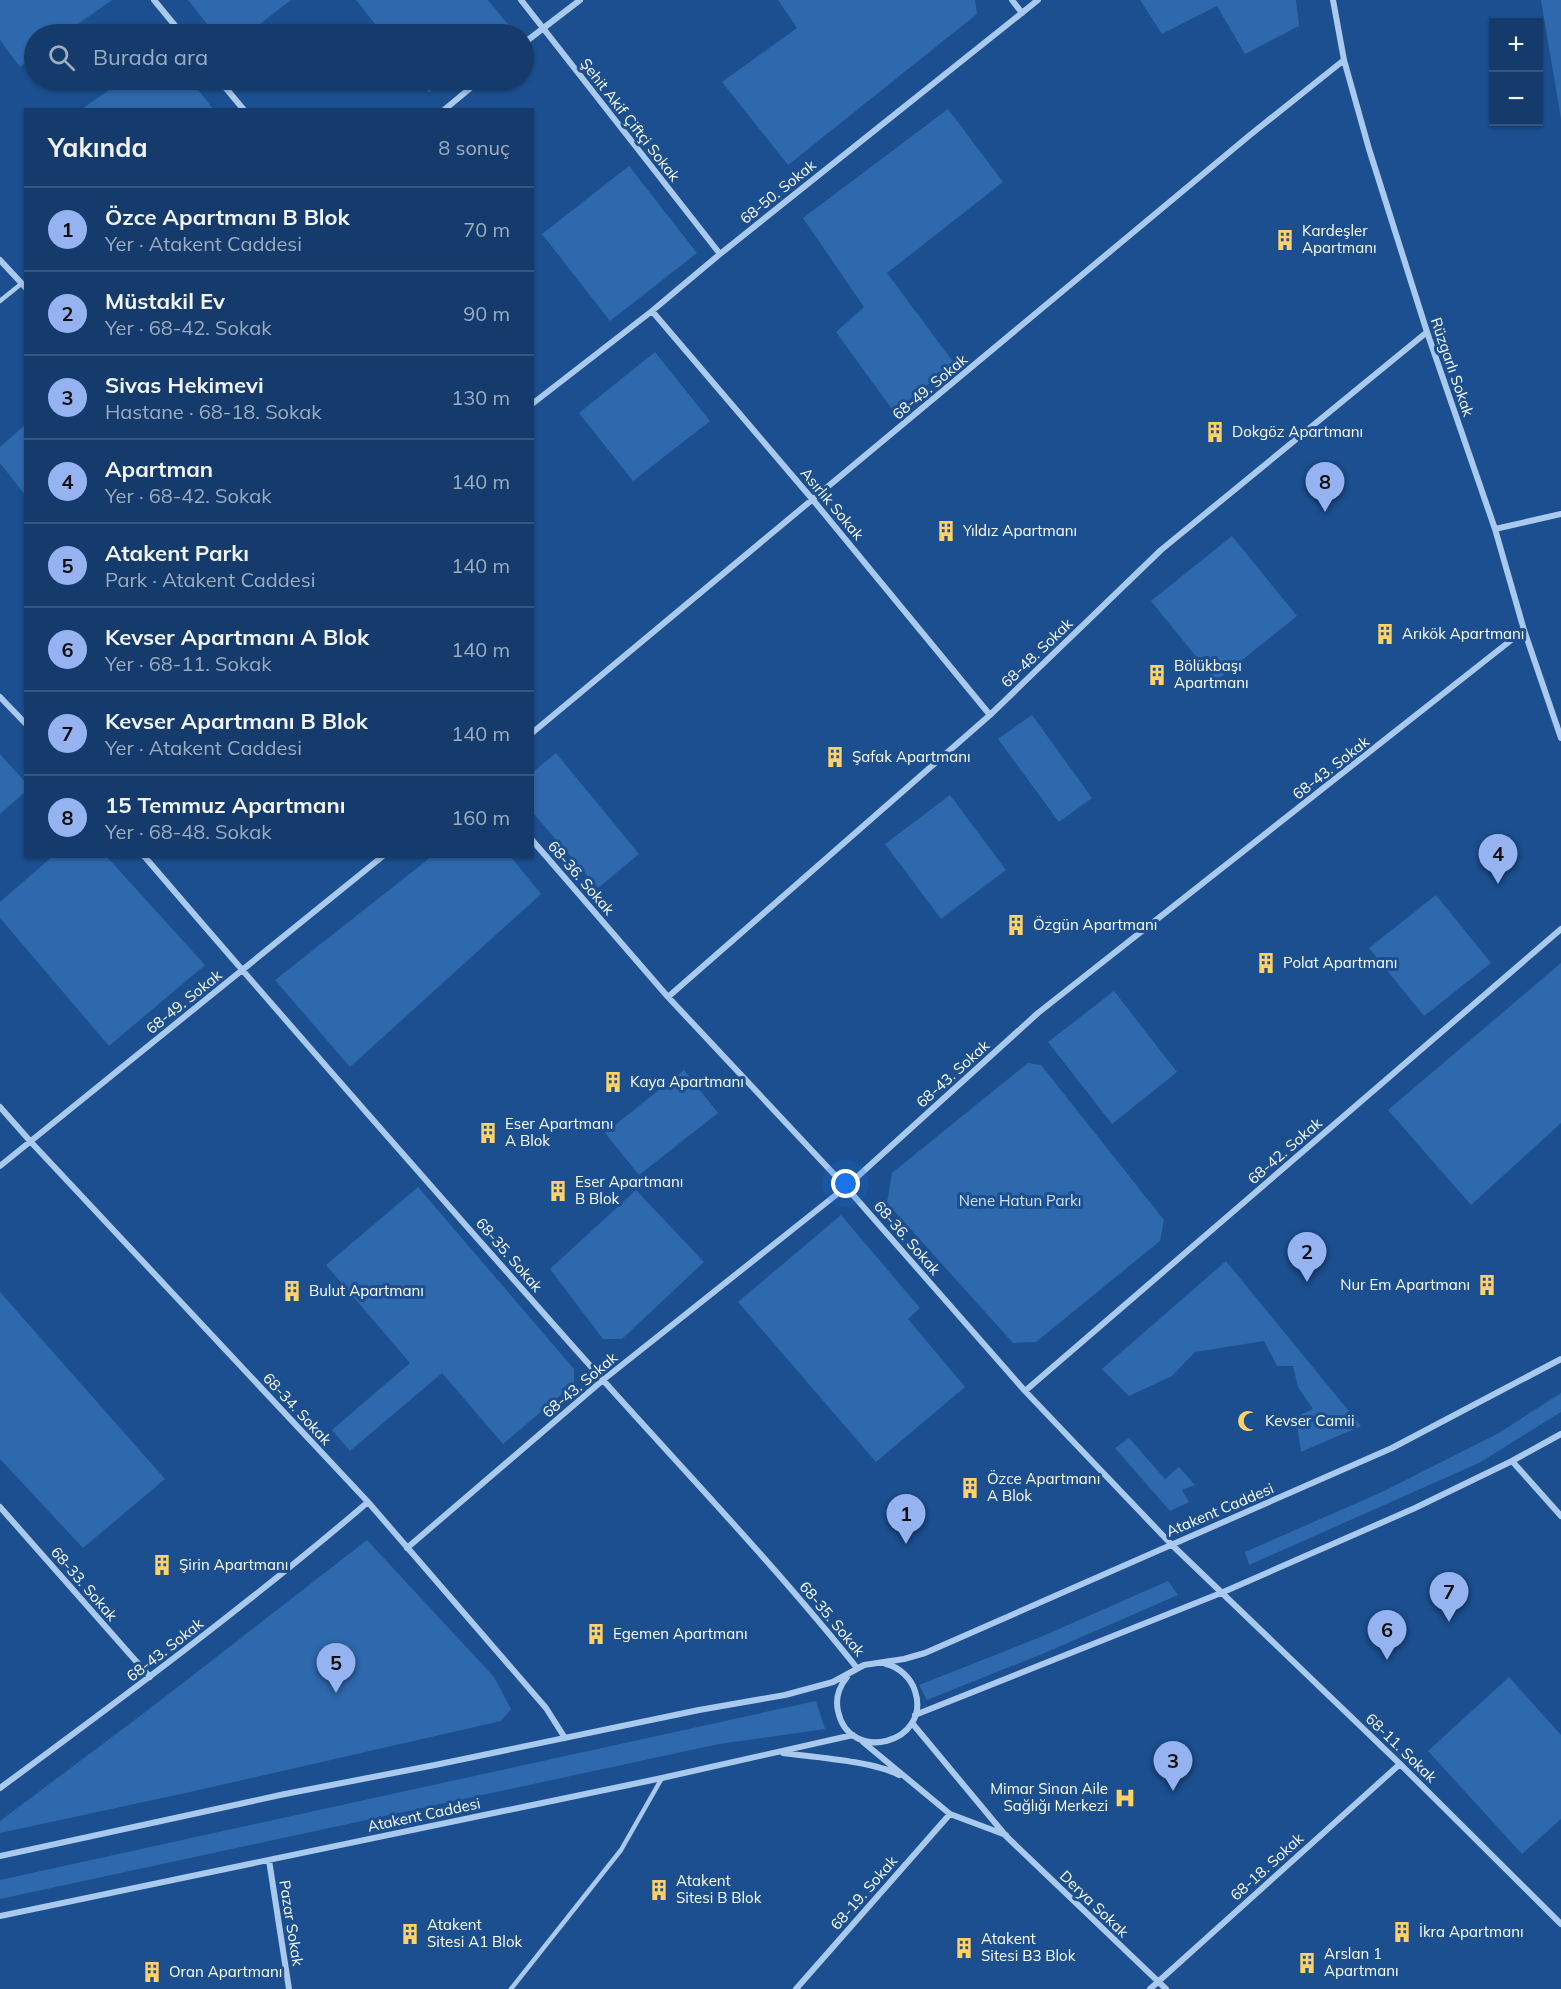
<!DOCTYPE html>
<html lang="tr">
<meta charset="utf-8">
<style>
body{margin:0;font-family:Mulish,sans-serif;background:#214673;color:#f1f3f6}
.controls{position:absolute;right:18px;top:18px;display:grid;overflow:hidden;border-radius:0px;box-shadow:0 2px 4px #0004}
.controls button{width:54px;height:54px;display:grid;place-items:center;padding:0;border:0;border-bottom:2px solid #33557e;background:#143b6b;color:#f1f3f6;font:30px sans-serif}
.you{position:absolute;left:846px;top:1184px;width:21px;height:21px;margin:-15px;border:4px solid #fff;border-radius:50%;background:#1a73e8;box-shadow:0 0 0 9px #1a73e833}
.badge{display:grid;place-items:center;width:39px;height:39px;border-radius:50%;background:#95b2f1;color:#111;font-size:20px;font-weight:700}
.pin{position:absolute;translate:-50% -50px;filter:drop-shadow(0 2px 3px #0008)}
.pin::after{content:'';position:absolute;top:32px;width:21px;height:18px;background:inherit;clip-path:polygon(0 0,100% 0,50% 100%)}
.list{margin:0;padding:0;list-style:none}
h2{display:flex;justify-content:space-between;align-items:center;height:78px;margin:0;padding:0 24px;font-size:26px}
h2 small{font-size:20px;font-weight:400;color:#9dadc1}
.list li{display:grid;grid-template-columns:39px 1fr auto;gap:18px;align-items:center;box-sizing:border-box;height:84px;padding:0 24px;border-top:2px solid #33557e}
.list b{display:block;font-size:22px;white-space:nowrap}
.list p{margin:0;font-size:20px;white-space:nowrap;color:#9dadc1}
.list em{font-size:20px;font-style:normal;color:#9dadc1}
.icon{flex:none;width:33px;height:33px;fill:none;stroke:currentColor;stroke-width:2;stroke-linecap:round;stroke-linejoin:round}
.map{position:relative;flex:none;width:1561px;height:1989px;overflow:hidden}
.search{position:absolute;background:#143b6b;box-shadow:0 2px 4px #0004;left:24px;top:24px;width:510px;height:66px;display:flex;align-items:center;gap:15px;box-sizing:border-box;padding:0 21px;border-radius:33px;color:#9dadc1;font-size:22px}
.panel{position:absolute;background:#143b6b;box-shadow:0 2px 4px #0004;left:24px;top:108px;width:510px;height:750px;border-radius:0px}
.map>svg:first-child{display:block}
</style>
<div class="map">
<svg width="1561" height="1989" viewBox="0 0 1561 1989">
<rect width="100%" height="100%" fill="#1b4f8f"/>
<path fill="#2e69ad" d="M0 0H112L64 34H34V56L20 67 0 40Z
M188 0H291L247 34H215Z
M356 0H488L511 28 503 34H383Z
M778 0H975L977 14 788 165 722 82 797 28Z
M1140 0H1296L1299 26 1245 54 1217 6 1162 34Z
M1541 0H1561V119Z
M123 80H191L213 109H82Z
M419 80H445L429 92Z
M948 109 1003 182 887 273 954 363 894 412 836 332 864 307 803 218Z
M629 166 697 253 610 321 542 234Z
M655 352 710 421 633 481 579 413Z
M25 425V495L0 463V447Z
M1232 536 1297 616 1216 681 1151 601Z
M1032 715 1092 798 1059 822 998 739Z
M556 753 639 854 598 888 533 813V772Z
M0 754 26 783 25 792 0 814Z
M950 795 1006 870 941 919 885 844Z
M53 856 107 857 205 965 109 1046 0 918V902Z
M431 857H511L541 894 350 1067 275 980Z
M1436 895 1491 963 1424 1016 1369 948Z
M1561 963V1123L1471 1205 1388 1110Z
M1114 991 1177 1072 1112 1124 1048 1042Z
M1028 1063 1041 1065 1164 1220 1160 1241 1036 1342 1013 1343 887 1203 892 1173Z
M684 1070 718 1113 639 1175 605 1133Z
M418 1187 574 1369V1384L503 1444 442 1373 350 1451 332 1430 410 1363 326 1265Z
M636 1190 704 1262 622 1339H603L550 1269Z
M841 1215 920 1308 908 1319 965 1387 876 1462 738 1302Z
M1226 1261 1361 1426 1301 1452 1296 1417 1313 1409 1298 1387 1293 1366H1277L1264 1341 1195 1352 1172 1376 1129 1396 1102 1369Z
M0 1292 165 1479 83 1548 0 1459Z
M1561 1393V1412L1479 1463 1249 1565 1245 1552 1382 1492 1499 1433Z
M1129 1438 1165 1479 1179 1467 1195 1485 1182 1490 1189 1502 1170 1511 1115 1448Z
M367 1540 494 1677 511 1709 501 1721 190 1792 0 1833V1821L148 1710Z
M1168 1581 1178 1595 1047 1652 927 1700 919 1685 1043 1636Z
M1509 1677 1561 1735V1819L1522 1854 1428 1751Z
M816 1701 825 1729 719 1744 0 1899V1880Z"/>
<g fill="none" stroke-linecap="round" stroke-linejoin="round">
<path stroke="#a9c9ee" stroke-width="4.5" d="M0 301 21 284
M511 1989 621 1850 662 1778"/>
<path stroke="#a9c9ee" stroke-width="6" d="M154 0 182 34
M521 0 720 254
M1012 0 1022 13
M1333 0 1344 60 1369 149 1427 332 1495 529 1524 630 1561 738
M524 43 580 0
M219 80 244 110
M444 110 480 80
M0 260 26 288
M652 311 813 500 990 715
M532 404 652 311 720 254 1038 0
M1495 529 1561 514
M0 697 26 724
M532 733 1250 135 1344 60
M532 840 668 997 846 1187 1025 1391 1171 1544 1400 1764 1561 1924
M144 856C295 1032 448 1206 602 1379 688 1475 777 1568 857 1668
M668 997 990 715 1161 550 1427 332
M0 1107 30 1141 368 1502 546 1708 565 1738
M0 1166 383 856
M1025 1391 1561 929
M1512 1461 1561 1516
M0 1507 150 1677
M407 1548 603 1380 846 1187 1038 1013 1524 630
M847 1677C839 1687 835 1698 838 1711 849 1765 932 1743 915 1691 911 1678 899 1667 886 1664
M915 1715 1221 1593 1415 1508 1512 1461 1561 1434
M912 1723 1006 1836 1166 1989
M863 1742 950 1814 1006 1835
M783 1753C813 1757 873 1761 899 1775
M0 1788C125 1696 250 1603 368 1502
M0 1856 285 1794 435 1765 699 1710 785 1695 833 1682 864 1665 904 1659 925 1653 1392 1448 1561 1359
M269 1860 289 1989
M0 1916 662 1778 853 1735
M796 1989 950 1814
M1150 1989 1400 1764"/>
</g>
<defs>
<symbol id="building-bare" viewBox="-9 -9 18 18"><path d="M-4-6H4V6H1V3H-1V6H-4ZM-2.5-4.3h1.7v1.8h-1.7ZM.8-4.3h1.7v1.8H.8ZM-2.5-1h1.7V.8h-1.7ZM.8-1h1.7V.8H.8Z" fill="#ffd166" stroke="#1b4f8f" stroke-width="2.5" paint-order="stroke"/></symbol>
<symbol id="mosque-bare" viewBox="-9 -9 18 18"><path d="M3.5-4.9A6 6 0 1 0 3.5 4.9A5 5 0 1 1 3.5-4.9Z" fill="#ffd166" stroke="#1b4f8f" stroke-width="2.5" paint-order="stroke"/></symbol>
<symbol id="hospital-bare" viewBox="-9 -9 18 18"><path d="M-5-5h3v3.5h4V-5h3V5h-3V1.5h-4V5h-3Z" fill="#ffd166" stroke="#1b4f8f" stroke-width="2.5" paint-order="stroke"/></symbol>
</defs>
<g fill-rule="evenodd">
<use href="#building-bare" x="1270" y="225" width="30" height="30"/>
<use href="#building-bare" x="1200" y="417" width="30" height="30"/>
<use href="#building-bare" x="931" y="516" width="30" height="30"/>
<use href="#building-bare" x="1370" y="619" width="30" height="30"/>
<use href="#building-bare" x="1142" y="660" width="30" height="30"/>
<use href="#building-bare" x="820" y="742" width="30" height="30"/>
<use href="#building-bare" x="1001" y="910" width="30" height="30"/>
<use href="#building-bare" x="1251" y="948" width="30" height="30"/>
<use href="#building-bare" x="598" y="1067" width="30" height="30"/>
<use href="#building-bare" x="473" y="1118" width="30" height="30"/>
<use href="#building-bare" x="543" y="1176" width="30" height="30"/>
<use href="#building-bare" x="1472" y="1270" width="30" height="30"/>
<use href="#building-bare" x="277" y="1276" width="30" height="30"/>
<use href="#mosque-bare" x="1233" y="1406" width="30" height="30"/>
<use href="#building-bare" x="955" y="1473" width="30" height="30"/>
<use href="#building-bare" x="147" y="1550" width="30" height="30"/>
<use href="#building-bare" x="581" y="1619" width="30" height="30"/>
<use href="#hospital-bare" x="1110" y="1783" width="30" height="30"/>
<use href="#building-bare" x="644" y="1875" width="30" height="30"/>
<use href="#building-bare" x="1387" y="1917" width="30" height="30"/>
<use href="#building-bare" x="395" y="1919" width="30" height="30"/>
<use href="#building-bare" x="949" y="1933" width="30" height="30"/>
<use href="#building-bare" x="1292" y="1948" width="30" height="30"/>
<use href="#building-bare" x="137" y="1957" width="30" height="30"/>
</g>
<g text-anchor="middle" stroke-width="6" stroke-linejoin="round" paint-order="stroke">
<g font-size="15" fill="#fff" stroke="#1b4f8f">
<text transform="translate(630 120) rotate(52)" y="5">Şehit Akif Çiftçi Sokak</text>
<text transform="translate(778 192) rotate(-39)" y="5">68-50. Sokak</text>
<text transform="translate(1452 367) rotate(71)" y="5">Rüzgarlı Sokak</text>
<text transform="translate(930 387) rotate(-40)" y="5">68-49. Sokak</text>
<text transform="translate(832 504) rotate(50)" y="5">Asırlık Sokak</text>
<text transform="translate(1037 653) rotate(-44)" y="5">68-48. Sokak</text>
<text transform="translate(1331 768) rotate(-38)" y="5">68-43. Sokak</text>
<text transform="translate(581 878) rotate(49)" y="5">68-36. Sokak</text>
<text transform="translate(184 1002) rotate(-39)" y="5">68-49. Sokak</text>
<text transform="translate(953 1074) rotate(-42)" y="5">68-43. Sokak</text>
<text transform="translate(1285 1151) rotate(-41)" y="5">68-42. Sokak</text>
<text transform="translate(907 1238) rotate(49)" y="5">68-36. Sokak</text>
<text transform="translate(509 1255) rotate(49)" y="5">68-35. Sokak</text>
<text transform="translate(580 1385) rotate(-40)" y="5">68-43. Sokak</text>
<text transform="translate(297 1409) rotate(47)" y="5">68-34. Sokak</text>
<text transform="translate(1220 1510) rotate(-23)" y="5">Atakent Caddesi</text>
<text transform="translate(84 1584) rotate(49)" y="5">68-33. Sokak</text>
<text transform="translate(832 1619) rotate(50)" y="5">68-35. Sokak</text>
<text transform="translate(165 1650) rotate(-38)" y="5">68-43. Sokak</text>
<text transform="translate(1401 1748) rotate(44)" y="5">68-11. Sokak</text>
<text transform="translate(424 1815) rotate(-12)" y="5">Atakent Caddesi</text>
<text transform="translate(1267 1867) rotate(-42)" y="5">68-18. Sokak</text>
<text transform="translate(864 1893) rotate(-49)" y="5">68-19. Sokak</text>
<text transform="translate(1094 1904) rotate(44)" y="5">Derya Sokak</text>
<text transform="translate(291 1923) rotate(81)" y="5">Pazar Sokak</text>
</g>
<g font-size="15" fill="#fff" stroke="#1b4f8f" text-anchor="start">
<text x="1302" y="236">Kardeşler<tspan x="1302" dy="17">Apartmanı</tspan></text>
<text x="1232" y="437">Dokgöz Apartmanı</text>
<text x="963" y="536">Yıldız Apartmanı</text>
<text x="1402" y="639">Arıkök Apartmanı</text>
<text x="1174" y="671">Bölükbaşı<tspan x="1174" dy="17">Apartmanı</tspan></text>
<text x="852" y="762">Şafak Apartmanı</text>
<text x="1033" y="930">Özgün Apartmanı</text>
<text x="1283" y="968">Polat Apartmanı</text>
<text x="630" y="1087">Kaya Apartmanı</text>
<text x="505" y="1129">Eser Apartmanı<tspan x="505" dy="17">A Blok</tspan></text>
<text x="575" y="1187">Eser Apartmanı<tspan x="575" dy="17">B Blok</tspan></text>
<text x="1470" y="1290" text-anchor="end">Nur Em Apartmanı</text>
<text x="309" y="1296">Bulut Apartmanı</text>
<text x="1265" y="1426">Kevser Camii</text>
<text x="987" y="1484">Özce Apartmanı<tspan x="987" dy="17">A Blok</tspan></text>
<text x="179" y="1570">Şirin Apartmanı</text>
<text x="613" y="1639">Egemen Apartmanı</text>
<text x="1108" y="1794" text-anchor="end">Mimar Sinan Aile<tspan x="1108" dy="17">Sağlığı Merkezi</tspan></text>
<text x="676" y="1886">Atakent<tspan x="676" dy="17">Sitesi B Blok</tspan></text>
<text x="427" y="1930">Atakent<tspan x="427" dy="17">Sitesi A1 Blok</tspan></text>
<text x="1419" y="1937">İkra Apartmanı</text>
<text x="981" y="1944">Atakent<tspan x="981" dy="17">Sitesi B3 Blok</tspan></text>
<text x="1324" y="1959">Arslan 1<tspan x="1324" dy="17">Apartmanı</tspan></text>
<text x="169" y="1977">Oran Apartmanı</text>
</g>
<g font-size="15" fill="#cfe3fa" stroke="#1b4f8f">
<text x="1020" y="1206">Nene Hatun Parkı</text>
</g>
</g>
</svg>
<div class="controls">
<button>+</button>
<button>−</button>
</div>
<div class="you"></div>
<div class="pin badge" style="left:906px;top:1544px">1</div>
<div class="pin badge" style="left:1307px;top:1282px">2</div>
<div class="pin badge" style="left:1173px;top:1791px">3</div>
<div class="pin badge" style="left:1498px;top:884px">4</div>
<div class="pin badge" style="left:336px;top:1693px">5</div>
<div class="pin badge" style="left:1387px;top:1660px">6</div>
<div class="pin badge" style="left:1449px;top:1622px">7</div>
<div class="pin badge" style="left:1325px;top:512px">8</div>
<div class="search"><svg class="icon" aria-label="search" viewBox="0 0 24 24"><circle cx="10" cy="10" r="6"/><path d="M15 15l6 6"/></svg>Burada ara</div>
<section class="panel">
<h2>Yakında<small>8 sonuç</small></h2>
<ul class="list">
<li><span class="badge">1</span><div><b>Özce Apartmanı B Blok</b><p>Yer · Atakent Caddesi</p></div><em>70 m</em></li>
<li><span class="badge">2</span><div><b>Müstakil Ev</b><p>Yer · 68-42. Sokak</p></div><em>90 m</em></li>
<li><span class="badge">3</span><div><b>Sivas Hekimevi</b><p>Hastane · 68-18. Sokak</p></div><em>130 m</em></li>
<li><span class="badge">4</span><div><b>Apartman</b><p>Yer · 68-42. Sokak</p></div><em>140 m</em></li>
<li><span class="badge">5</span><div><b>Atakent Parkı</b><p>Park · Atakent Caddesi</p></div><em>140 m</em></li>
<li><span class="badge">6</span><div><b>Kevser Apartmanı A Blok</b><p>Yer · 68-11. Sokak</p></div><em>140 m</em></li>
<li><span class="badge">7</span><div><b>Kevser Apartmanı B Blok</b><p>Yer · Atakent Caddesi</p></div><em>140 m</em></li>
<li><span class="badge">8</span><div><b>15 Temmuz Apartmanı</b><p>Yer · 68-48. Sokak</p></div><em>160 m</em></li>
</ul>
</section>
</div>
